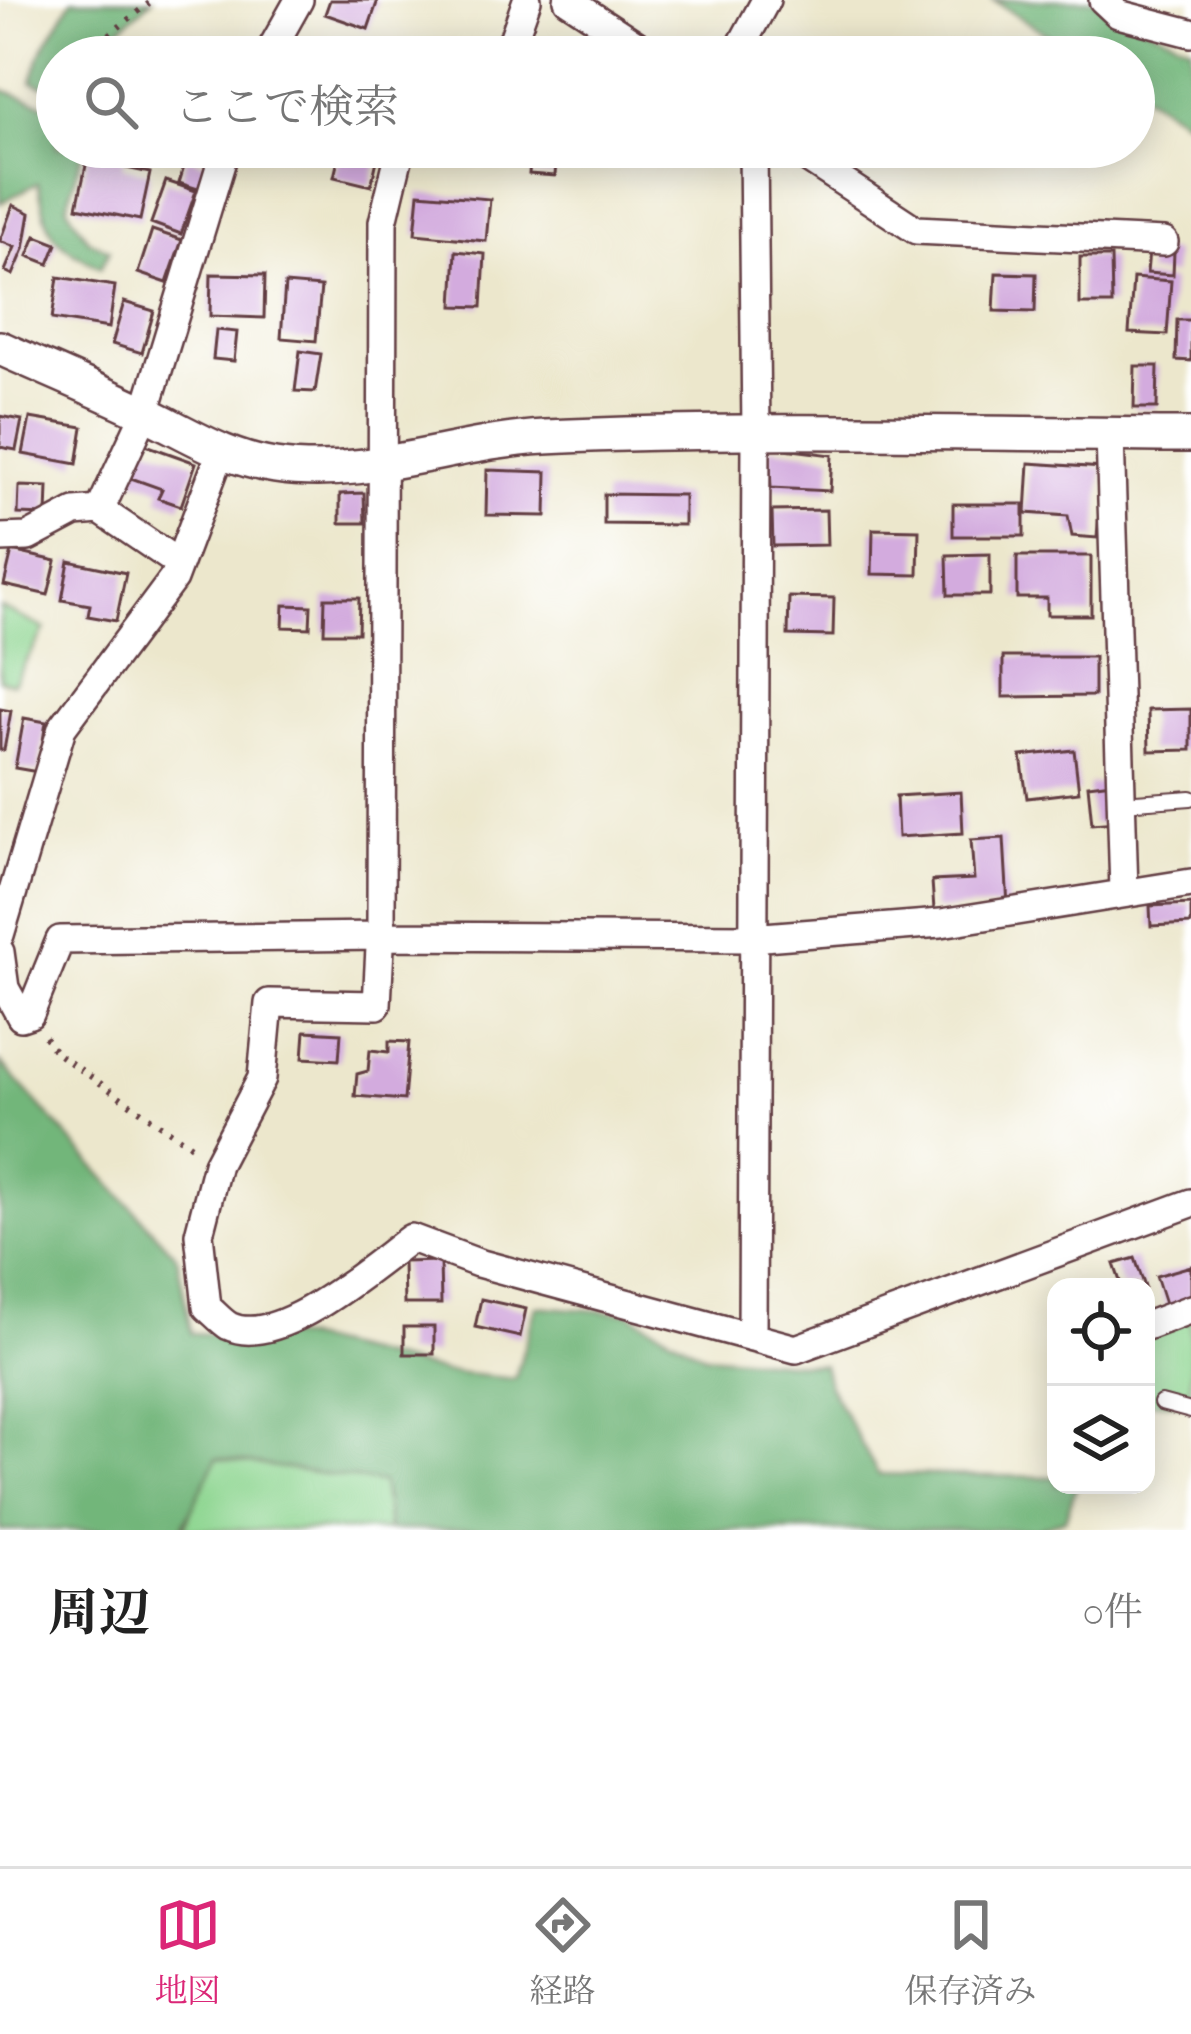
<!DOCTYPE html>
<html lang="ja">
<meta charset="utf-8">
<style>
body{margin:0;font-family:"IM FELL French Canon","Noto Serif JP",serif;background:#f6f6f6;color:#222}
.controls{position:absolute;right:36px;bottom:36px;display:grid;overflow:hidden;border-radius:24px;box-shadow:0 6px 30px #0003}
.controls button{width:108px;height:108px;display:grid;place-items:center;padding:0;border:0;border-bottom:3px solid #e0e0e0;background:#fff;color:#222;font:60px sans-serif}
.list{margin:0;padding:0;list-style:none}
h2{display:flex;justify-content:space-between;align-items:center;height:156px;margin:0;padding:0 48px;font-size:51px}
h2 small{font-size:39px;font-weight:400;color:#767676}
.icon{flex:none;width:66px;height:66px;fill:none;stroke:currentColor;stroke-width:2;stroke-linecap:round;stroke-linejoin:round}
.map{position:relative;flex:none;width:1191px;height:1530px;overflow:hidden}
.search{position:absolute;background:#fff;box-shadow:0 6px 30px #0003;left:36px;right:36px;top:36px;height:132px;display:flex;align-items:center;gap:30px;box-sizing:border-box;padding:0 42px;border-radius:66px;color:#767676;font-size:45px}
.sheet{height:336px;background:#fff}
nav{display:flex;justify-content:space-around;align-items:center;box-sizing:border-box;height:168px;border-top:3px solid #e0e0e0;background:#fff;font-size:33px;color:#767676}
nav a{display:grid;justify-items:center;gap:6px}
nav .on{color:#db2777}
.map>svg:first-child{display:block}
</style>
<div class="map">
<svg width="1191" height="1530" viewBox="0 0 1191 1530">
<rect width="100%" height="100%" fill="#fff"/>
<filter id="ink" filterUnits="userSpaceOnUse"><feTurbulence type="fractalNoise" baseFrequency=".00833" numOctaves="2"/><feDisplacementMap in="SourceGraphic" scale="24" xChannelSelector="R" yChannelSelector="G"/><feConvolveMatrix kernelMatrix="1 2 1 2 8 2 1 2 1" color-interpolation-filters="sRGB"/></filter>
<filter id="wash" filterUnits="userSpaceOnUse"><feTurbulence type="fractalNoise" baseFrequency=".004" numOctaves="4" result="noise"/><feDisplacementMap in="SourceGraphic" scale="48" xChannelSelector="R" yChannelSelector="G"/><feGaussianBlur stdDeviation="2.7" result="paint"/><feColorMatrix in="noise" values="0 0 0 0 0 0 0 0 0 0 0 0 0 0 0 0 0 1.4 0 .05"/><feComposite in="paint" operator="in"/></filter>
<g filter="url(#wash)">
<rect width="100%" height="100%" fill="#ece7cc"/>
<path fill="#8dd590" stroke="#6c7a5e" stroke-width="3" d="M0 607 45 629 13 683 0 680Z
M1191 1310V1404L1146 1402V1330Z
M206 1456 383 1483 388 1530H185Z"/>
<path fill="#72b67a" stroke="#5e6a52" stroke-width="3" d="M72 0H152L87 57H57V82L51 88 32 82 41 52Z
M993 0H1099L1118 14 1191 46V124L1134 89V57H1083Z
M0 89 57 109V147H84L67 207 88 240 110 250 100 268C49 239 50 239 38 183L0 203Z
M0 1062 177 1257 191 1333 302 1338 444 1372 515 1379 536 1306 628 1313 705 1355 823 1365 828 1384 878 1474 1056 1477V1485H1077L1065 1519 1035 1530H389L382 1483 217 1458 181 1530H0Z"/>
<g id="blocks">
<path fill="#d3abde" d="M330 0H378L368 29 325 14Z
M378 42 419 56V57H372Z
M90 147H126L122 167 150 173 140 220 77 207Z
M341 147 378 156 371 186 334 177Z
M451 147H501V155L451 150Z
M531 147H557L555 176 529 174Z
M187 157 207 164 198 189 179 183Z
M166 181 196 191 181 234 151 223Z
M419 193 490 199 486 241 415 234Z
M13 205 30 213 24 249 13 275 5 271 15 247 0 241Z
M152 230 182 240 167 283 138 273Z
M36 236 57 244 49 264 28 256Z
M456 251 485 254 482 307 453 306Z
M1149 251 1174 252 1173 275 1147 273Z
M1080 257H1111L1112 304H1080Z
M996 273 1036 274 1035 312 994 311Z
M211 274 265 275 264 318 210 316Z
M58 277 115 286 109 328 52 319Z
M1133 278 1171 281 1167 335 1129 333Z
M285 284 321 287 316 341 281 338Z
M124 302 154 311 142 353 112 344Z
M1177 320H1191V361L1176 360Z
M216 330 237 332 234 361 213 359Z
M300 351 321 354 315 392 295 391Z
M1135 366H1158L1157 408H1134Z
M0 416 22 420 16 450 0 447Z
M30 418 83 427 77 464 23 454Z
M143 444 196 463 181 506 158 498 162 489 131 478Z
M769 447 832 455 830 491 771 488Z
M1029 463 1102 468 1097 538 1072 536 1068 516 1026 513Z
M487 470 547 472 546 516 486 515Z
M19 486 48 487 47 515 18 514Z
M364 493 365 523H340V494Z
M604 494 684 495V525L604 524Z
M953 504H1024V536H953Z
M826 510 827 545 773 546 772 511Z
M873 529 919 530 918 575 872 574Z
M12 551 56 561 48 595 4 585Z
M990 554V595H948L947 555Z
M1017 556H1091V615H1047V598H1017Z
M69 561 126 573 116 621 88 616 90 605 62 600Z
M789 597 834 598 833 636 788 635Z
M325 598H359L358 633H324Z
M284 605 311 606 310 628 283 627Z
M1003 657H1094V696L1003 697Z
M0 709 11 711 4 750H0Z
M1191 709V750L1149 751 1148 710Z
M24 718 46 722 38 772 15 768Z
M1074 750 1079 792 1027 798 1021 756Z
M1112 782 1116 822 1092 824 1088 785Z
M961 792 963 833 898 837 896 796Z
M1004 838 1008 906 934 910 932 881 974 879 971 840Z
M1191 904V924L1151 926 1150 906Z
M305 1031 341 1033 339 1060 303 1058Z
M389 1041 409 1042 404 1100 355 1096 357 1074 368 1071 370 1050 389 1052Z
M1135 1258 1145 1287H1122L1114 1264Z
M440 1261 441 1304H404L403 1262Z
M1191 1266V1303L1167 1310 1156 1276Z
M481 1299 526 1309 520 1337 475 1327Z
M404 1327H434V1354H404Z"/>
</g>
</g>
<g filter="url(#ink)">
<use href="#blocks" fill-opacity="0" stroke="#623d43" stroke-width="3"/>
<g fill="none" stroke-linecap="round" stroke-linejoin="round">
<defs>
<path id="service" d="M1122 803 1191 798
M1161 1403 1191 1411"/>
<path id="minor" d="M568 0 655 57
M1103 0 1118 14 1191 33
M267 57 299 0
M507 57 527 0
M735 57 766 0
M401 147 383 222 381 928 377 1005 269 1003 262 1078 217 1164 199 1234 207 1307C214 1313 222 1322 229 1326 278 1350 372 1266 411 1238L478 1263 796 1349 1191 1203
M790 147 916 230 1164 242
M1110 435 1124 891
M100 510 145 413 226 147
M0 538 28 537 75 512 100 510 178 563
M0 935 62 728 173 579 221 452
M0 952 5 988 21 1017 30 1014 60 940 381 936 751 938 941 923 1191 883
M1146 1326 1191 1309
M752 1337 756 434 753 147"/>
<path id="tertiary" d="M0 348C47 369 95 389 141 411 186 432 225 459 275 466 367 480 453 442 545 437 759 427 976 434 1191 435"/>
</defs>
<use href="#service" stroke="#623d43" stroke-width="18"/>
<use href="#minor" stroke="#623d43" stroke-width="32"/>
<use href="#tertiary" stroke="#623d43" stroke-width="38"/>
<path stroke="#623d43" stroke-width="6" stroke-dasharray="3 9" stroke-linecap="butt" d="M81 57 153 0
M46 103 57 76
M45 1037 55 1052 197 1150"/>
<use href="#service" stroke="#fff" stroke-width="14"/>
<use href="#minor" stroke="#fff" stroke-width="27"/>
<use href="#tertiary" stroke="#fff" stroke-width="33"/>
</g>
</g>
</svg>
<div class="controls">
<button><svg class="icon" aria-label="locate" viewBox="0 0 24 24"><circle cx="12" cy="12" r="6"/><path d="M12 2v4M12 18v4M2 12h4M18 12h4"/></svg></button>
<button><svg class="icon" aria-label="layers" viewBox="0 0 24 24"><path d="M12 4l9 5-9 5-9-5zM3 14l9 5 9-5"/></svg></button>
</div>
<div class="search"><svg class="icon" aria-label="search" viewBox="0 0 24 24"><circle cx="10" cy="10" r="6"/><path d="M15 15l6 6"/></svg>ここで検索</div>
</div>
<section class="sheet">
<h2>周辺<small>0件</small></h2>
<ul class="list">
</ul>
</section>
<nav>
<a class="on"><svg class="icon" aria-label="map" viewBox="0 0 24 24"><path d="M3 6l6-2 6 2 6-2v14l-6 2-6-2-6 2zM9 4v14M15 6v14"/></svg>地図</a>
<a><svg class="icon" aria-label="directions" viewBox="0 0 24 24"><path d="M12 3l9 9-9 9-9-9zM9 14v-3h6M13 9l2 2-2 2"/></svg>経路</a>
<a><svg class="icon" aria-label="saved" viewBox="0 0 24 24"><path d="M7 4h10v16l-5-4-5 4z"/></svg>保存済み</a>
</nav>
